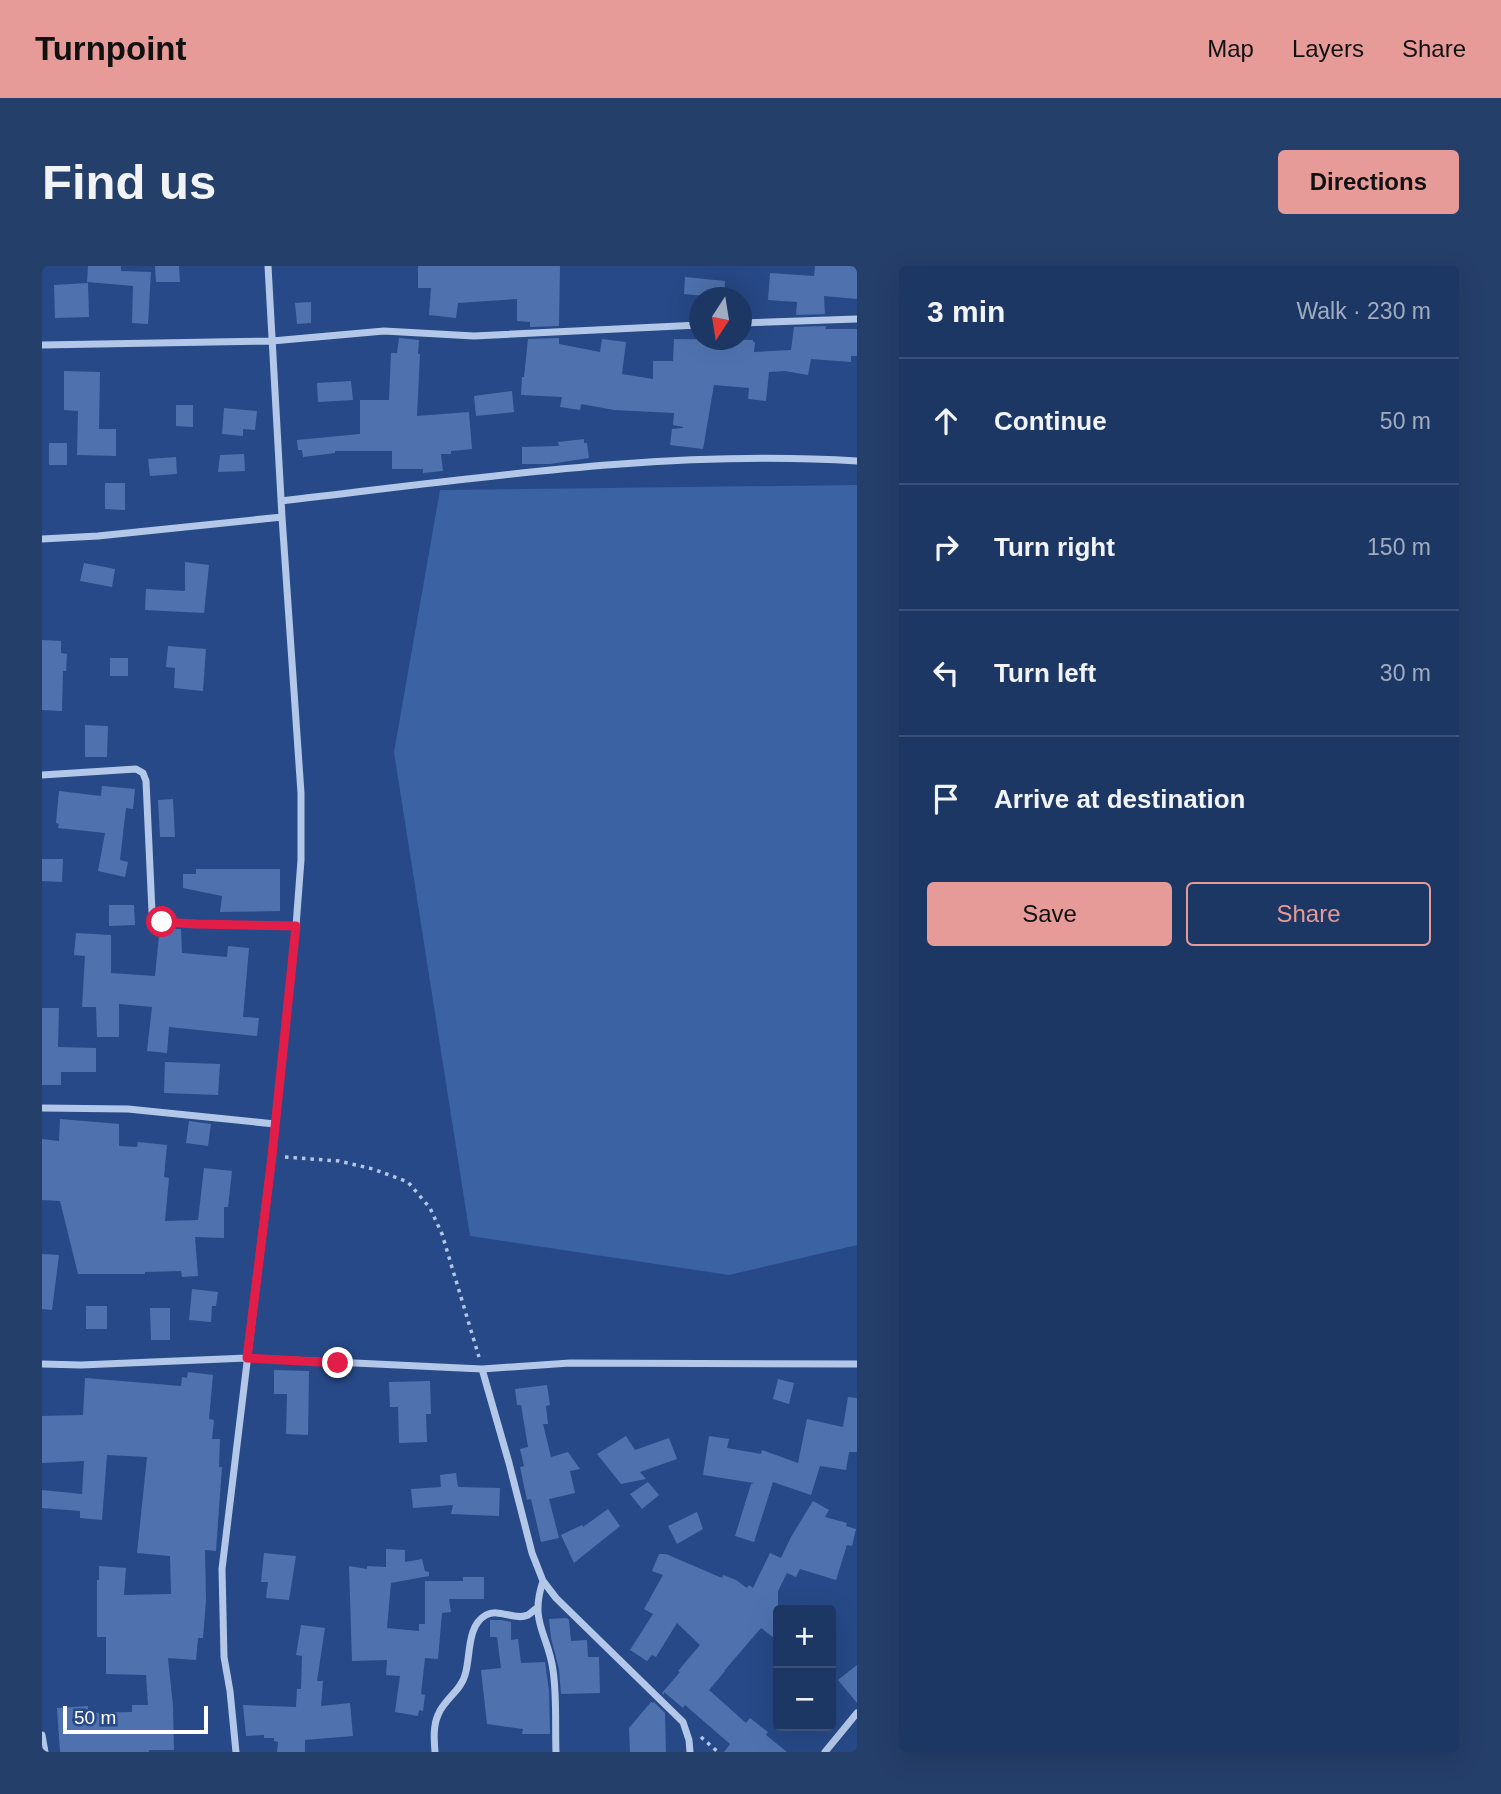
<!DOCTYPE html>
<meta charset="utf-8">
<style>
body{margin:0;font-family:Arial,sans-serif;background:#253f6b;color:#f1f3f6}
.controls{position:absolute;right:21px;bottom:21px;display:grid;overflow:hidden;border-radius:7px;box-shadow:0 7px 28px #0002}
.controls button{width:63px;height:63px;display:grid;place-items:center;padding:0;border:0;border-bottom:2px solid #3b5179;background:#1d3765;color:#f1f3f6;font:35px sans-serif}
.compass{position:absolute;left:647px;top:21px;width:63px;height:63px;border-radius:50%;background:#1d3765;box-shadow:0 7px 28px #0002;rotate:192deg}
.scale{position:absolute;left:21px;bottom:18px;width:145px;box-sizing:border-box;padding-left:7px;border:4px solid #fff;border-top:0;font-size:19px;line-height:24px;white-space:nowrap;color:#fff;-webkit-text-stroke:5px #274987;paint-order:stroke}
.stop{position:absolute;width:21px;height:21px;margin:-16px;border:5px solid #e11d48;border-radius:50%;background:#fff}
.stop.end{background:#e11d48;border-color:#fff;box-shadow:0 2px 7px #0008}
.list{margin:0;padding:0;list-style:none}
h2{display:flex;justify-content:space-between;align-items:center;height:91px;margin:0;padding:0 28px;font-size:30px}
h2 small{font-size:23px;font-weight:400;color:#a0acbf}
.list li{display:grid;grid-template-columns:46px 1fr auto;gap:21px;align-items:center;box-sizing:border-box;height:126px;padding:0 28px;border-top:2px solid #3b5179}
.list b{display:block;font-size:26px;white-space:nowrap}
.list em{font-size:23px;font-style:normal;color:#a0acbf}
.actions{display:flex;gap:14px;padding:21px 28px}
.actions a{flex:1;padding:16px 0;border:2px solid #e69b98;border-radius:7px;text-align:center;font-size:24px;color:#e69b98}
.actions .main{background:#e69b98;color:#111}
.icon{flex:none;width:38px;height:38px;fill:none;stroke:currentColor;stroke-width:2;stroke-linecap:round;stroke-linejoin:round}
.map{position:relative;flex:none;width:815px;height:1486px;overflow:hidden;border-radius:7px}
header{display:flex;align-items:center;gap:42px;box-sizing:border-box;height:98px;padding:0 35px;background:#e69b98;color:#111}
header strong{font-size:33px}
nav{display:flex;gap:38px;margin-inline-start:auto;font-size:24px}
.intro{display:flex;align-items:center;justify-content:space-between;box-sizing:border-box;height:168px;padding:0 42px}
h1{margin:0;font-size:49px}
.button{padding:18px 32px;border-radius:7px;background:#e69b98;color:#111;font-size:24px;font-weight:700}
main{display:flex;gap:42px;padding:0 42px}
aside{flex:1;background:#1d3765;border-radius:7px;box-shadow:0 7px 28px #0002}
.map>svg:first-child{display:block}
</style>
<header>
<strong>Turnpoint</strong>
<nav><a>Map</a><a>Layers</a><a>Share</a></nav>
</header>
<div class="intro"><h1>Find us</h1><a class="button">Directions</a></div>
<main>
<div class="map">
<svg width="815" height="1486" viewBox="0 0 815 1486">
<rect width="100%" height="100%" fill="#274987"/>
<path fill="#3b62a3" d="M815 219V979L687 1009 428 970 352 486 398 224Z"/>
<path fill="#4f72af" d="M46 0H79V5L109 6 106 58 90 57 91 20 45 16Z
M113 0H137L138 16H114Z
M376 0H518L517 60 488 61V56L475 55V33L416 37 414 52 387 49 389 22H376Z
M773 0H815V33L782 30 783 48 754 49 755 36 726 34 728 7 772 10Z
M643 11 683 15 682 32 642 28Z
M46 17 47 51 13 52 12 19Z
M269 36V57L255 58 253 37Z
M784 60 783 63H815V90H809V96L769 93 766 109 743 105 727 106 724 135 706 133 707 122 672 119 661 183 628 179 630 163 641 162V161L631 159 632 147 572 144 539 138 538 144 518 141 520 131 479 129 480 111H482L486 73 517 72V78L558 86 560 73 584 76 580 108 611 113V95H631L632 73 711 74V76H713L712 86 749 84 752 61Z
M357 72 377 74 376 88H378L375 150 427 146 430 183 409 185V188H399L401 205 381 207V203H350V185H293V187L261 191 260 184H256L255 174 318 168V134H347L349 87H355Z
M22 105 58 106 57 163H74V190L35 189 36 145 22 144Z
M309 115 311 134 276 136 275 117Z
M470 125 472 146 434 150 432 130Z
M134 139H151V161L134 160Z
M182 142 215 145 213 164 201 163V170L180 168Z
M542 173V177H545L547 192 508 198H480V181L517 180 516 176Z
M7 177H25V199H7Z
M202 188 203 205 176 206 178 189Z
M134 191 135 208 108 210 106 193Z
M63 217H83V244L63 243Z
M143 296 167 299 162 347 103 344 104 323 143 325Z
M42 297 73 303 70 321 38 315Z
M0 374 19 375V387L25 388 24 405H21L20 445 0 444Z
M126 380 164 383 161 425 132 422 133 402 124 401Z
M68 392H86V410H68Z
M43 459 66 460 65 491H43Z
M60 520 93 523 91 543 84 542 78 594 86 596 83 611 56 605 63 567 16 562 17 558 14 557 17 525 59 530Z
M131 533 133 571H118L116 534Z
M0 593H21L20 616 0 615Z
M154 603H238V645L178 646 180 630 141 622V608H154Z
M67 639H92L93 659 67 660Z
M118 660 128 663H139L140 687 185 691 186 680 207 682 201 751 217 752 215 770 127 761 125 787 105 785 110 741 77 738V771H55L54 741H40L43 690 32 689 34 667 69 669V707L113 710Z
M0 742H17L16 781 54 782V806H19V819H0Z
M123 796 178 798 176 829 122 827Z
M18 853 77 858V880L95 881 96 876 125 879 122 911 127 912 123 955 156 954 162 902 190 905 186 941H182V972L153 971 156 1010 140 1011 139 1005 103 1006V1008H36L18 935 0 934V873L17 875Z
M147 855 169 858 166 880 144 877Z
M0 988 17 989 10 1044 0 1043Z
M150 1023 176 1026 174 1040H170L169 1056 147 1054Z
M44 1040H65V1063H44Z
M108 1042H128V1074H109Z
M232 1104 267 1105 266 1169 244 1168 245 1128H232Z
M146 1106 171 1109 167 1153 172 1154 170 1173H178L177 1201H180L174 1285 163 1284 164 1334 161 1372H156L154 1394 126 1392 131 1440 132 1484H107V1486H18L15 1442 46 1440V1447L90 1446V1439H106L104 1409 64 1408V1371H55V1314H57V1300L84 1302 82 1329 129 1328 128 1290 95 1287 105 1191 65 1189 60 1254 38 1252V1245L0 1242V1224L40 1228 42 1195 0 1197V1150L41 1149 43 1112 139 1120 140 1111 145 1112Z
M736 1113 752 1117 747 1138 731 1133Z
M388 1115 389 1148H384L385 1176 357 1177 356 1141H348L347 1116Z
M505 1119 508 1139 504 1140 506 1158H501L509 1191 526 1186 538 1203 528 1205 533 1227 507 1233 517 1272 499 1276 489 1233 485 1234 478 1201 482 1200 478 1183 486 1181 479 1139H475L473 1123Z
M806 1131 815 1132V1186H807L804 1204 778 1200 769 1229 731 1216 712 1276 693 1270 709 1218 712 1217 661 1209 667 1170 687 1173 685 1182 719 1188 720 1184 756 1197 765 1153 801 1161Z
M584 1170 593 1184 627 1172 635 1193 598 1206 604 1213 579 1218 555 1188Z
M414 1207 416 1221 458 1222 457 1250 409 1248 411 1239 371 1242 369 1223 399 1221 398 1209Z
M606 1216 617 1229 600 1243 588 1228Z
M771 1235 787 1244 783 1251 805 1257 804 1260 814 1263 810 1280 805 1279 794 1314 758 1303 754 1311 745 1307 736 1325V1375L719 1362 682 1405H683L667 1424 704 1457 708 1452 726 1466 724 1469 745 1486H682L688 1478 643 1439 641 1442 622 1426V1429L620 1427 638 1406 636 1405 658 1379 635 1357 614 1391 610 1389 605 1395 588 1384 611 1348 602 1343 621 1309 610 1305 617 1288H624L680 1312 681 1309 694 1314 705 1322 707 1319 711 1322 728 1287 739 1292 749 1271Z
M566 1243 578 1260 532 1297 519 1269 540 1259 541 1261Z
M655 1246 661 1263 635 1278 626 1260Z
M344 1283 363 1284V1296L380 1293 383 1305 387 1306V1310L349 1317 345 1362 377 1365V1358H383V1315H421V1311H442V1333H407L409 1346 400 1347 396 1393 383 1392 379 1428 383 1429 381 1445 377 1444 376 1450 353 1446 358 1410 344 1409 345 1394 310 1395 307 1300 325 1303V1300L344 1301Z
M222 1287 254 1290 247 1334 224 1332 226 1316H219Z
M525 1352 527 1354 529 1375 545 1374 546 1391H557L558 1427 519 1428 517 1403 509 1372 507 1353Z
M448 1354H459L469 1356V1374L476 1373 479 1397 503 1396 507 1425 508 1468H480L481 1463 445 1458 439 1404 459 1402 455 1371H448Z
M259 1359 283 1362 275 1415H281L279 1440 308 1437 311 1470 263 1474V1486H235L236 1476 232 1475V1472H222V1469L204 1470 201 1439 254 1441 255 1423H259L260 1390 254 1389Z
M815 1399V1437L796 1414Z
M609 1436 611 1437 612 1436 623 1447 624 1486H588L587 1462Z"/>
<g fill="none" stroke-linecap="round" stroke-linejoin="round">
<path stroke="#b3c7e8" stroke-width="3.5" stroke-dasharray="3.5 5" stroke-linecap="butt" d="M243 891 297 895 331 903 366 916 388 942 400 968 437 1091
M659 1471 676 1486"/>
<path stroke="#b3c7e8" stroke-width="7" d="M699 57 815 53
M0 79 230 75 342 65 432 70 657 59
M239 235C430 213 623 183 815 195
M0 273 56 270 240 251
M0 509 94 503 101 507 104 515 110 646 114 652 129 657 254 660
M0 842 86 843 233 858
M0 1098 39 1099 205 1092 440 1103 528 1097 815 1098
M440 1103 467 1197 490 1287 501 1315 514 1332 641 1456 647 1474 648 1486
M501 1315C487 1357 506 1367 511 1404 515 1431 513 1459 514 1486
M0 1469 3 1486
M194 1486 188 1425 182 1391 180 1303 230 890 254 660 259 594V527L240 251 226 0
M393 1486C392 1474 391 1460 396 1449 402 1433 419 1425 423 1409 429 1391 424 1360 444 1349 457 1342 473 1355 486 1349 489 1347 492 1344 495 1342
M783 1486 815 1447"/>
</g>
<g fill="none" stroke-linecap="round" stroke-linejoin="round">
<path stroke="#e11d48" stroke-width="9" d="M120 656 154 658 254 660 230 890 205 1092 296 1097"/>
</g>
</svg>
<div class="controls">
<button>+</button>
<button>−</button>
</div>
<svg class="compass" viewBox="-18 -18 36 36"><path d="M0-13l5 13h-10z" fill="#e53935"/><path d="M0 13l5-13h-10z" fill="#a0acbf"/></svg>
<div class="scale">50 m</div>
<div class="stop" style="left:120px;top:656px"></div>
<div class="stop end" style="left:296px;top:1097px"></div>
</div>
<aside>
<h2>3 min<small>Walk · 230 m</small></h2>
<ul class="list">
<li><svg class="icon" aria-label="ahead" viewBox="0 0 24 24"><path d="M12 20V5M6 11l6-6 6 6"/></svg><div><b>Continue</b></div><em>50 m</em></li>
<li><svg class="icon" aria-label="right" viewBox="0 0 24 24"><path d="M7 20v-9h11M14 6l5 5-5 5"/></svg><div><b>Turn right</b></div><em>150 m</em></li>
<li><svg class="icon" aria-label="left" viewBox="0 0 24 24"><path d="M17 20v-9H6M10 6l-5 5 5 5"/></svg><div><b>Turn left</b></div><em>30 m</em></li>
<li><svg class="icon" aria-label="arrive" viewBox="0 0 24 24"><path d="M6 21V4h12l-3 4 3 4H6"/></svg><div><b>Arrive at destination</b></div></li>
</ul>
<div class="actions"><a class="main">Save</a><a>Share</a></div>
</aside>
</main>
